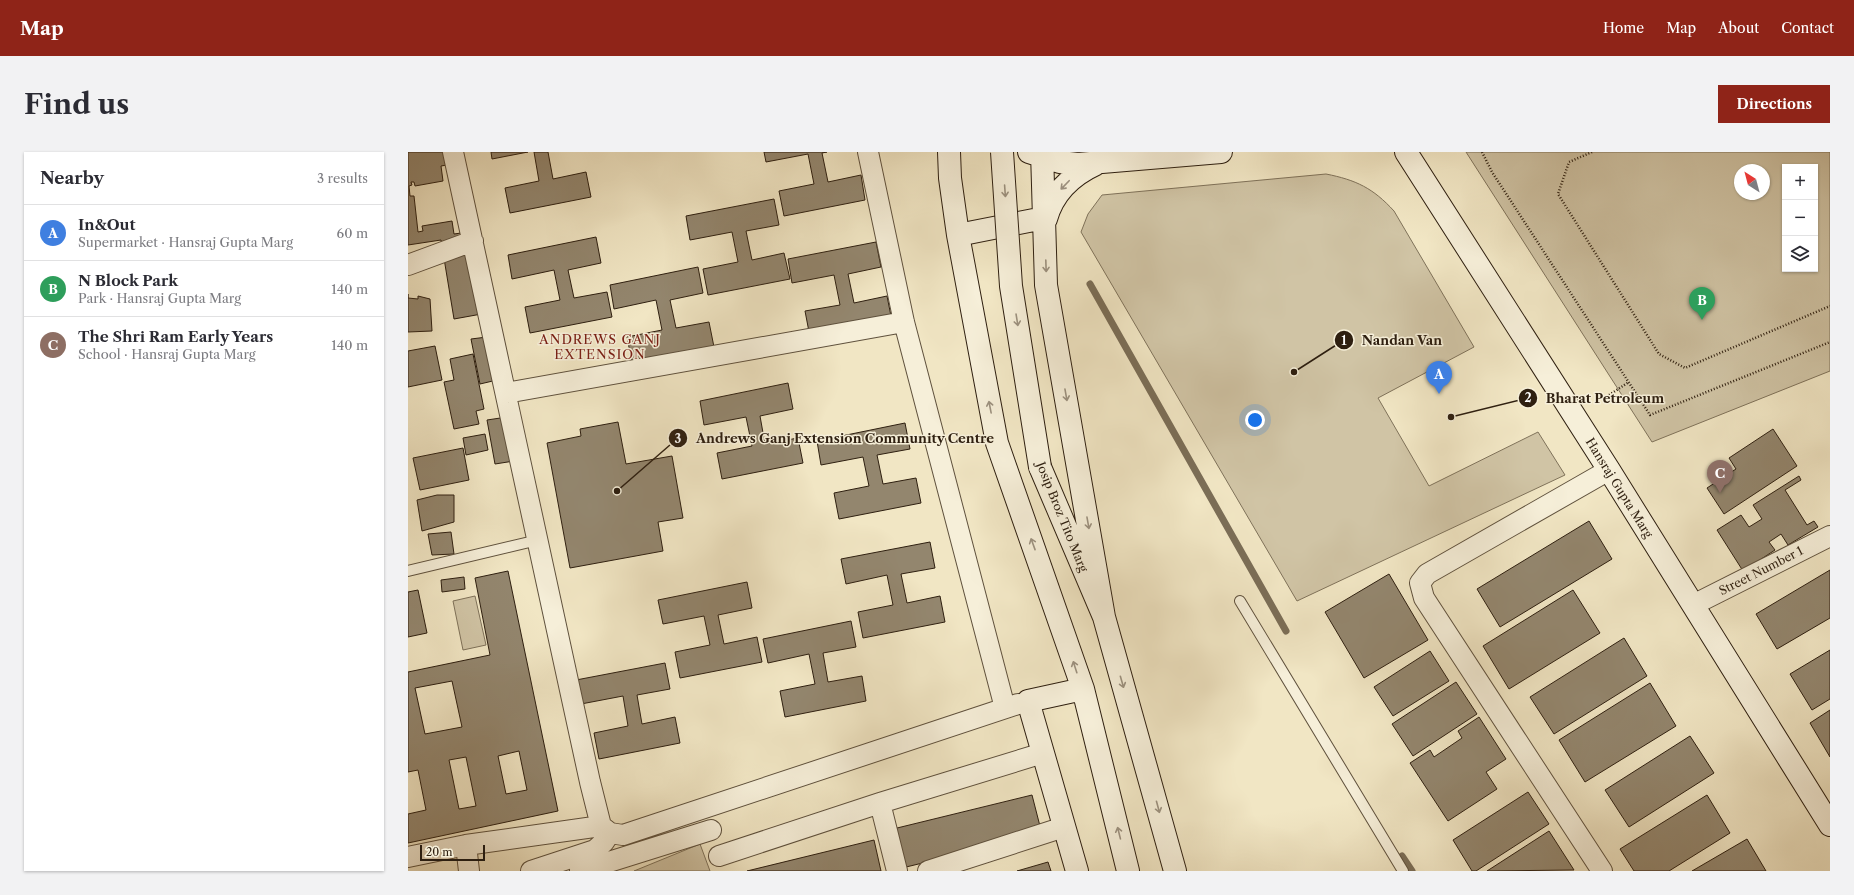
<!DOCTYPE html>
<meta charset="utf-8">
<style>
body{margin:0;font-family:"Libre Caslon Text",serif;background:#f2f2f3;color:#2b2b33}
.controls{position:absolute;right:12px;top:12px;display:grid;overflow:hidden;border-radius:0px;box-shadow:0 1px 3px #0004}
.controls button{width:36px;height:36px;display:grid;place-items:center;padding:0;border:0;border-bottom:1px solid #e1e1e2;background:#fff;color:#2b2b33;font:20px sans-serif}
.compass{position:absolute;left:1326px;top:12px;width:36px;height:36px;border-radius:50%;background:#fff;box-shadow:0 1px 3px #0004;rotate:324deg}
.scale{position:absolute;left:12px;bottom:10px;width:65px;box-sizing:border-box;padding-left:4px;border:2px solid #2e1f10;border-top:0;font-size:11px;line-height:14px;white-space:nowrap;color:#2e1f10;-webkit-text-stroke:3px #f6efd9;paint-order:stroke}
.you{position:absolute;left:847px;top:268px;width:14px;height:14px;margin:-10px;border:3px solid #fff;border-radius:50%;background:#1a73e8;box-shadow:0 0 0 6px #1a73e833}
.badge{display:grid;place-items:center;width:26px;height:26px;border-radius:50%;background:#8f2418;color:#fff;font-size:13px;font-weight:700}
.pin{position:absolute;translate:-50% -33px;filter:drop-shadow(0 1px 2px #0008)}
.pin::after{content:'';position:absolute;top:21px;width:14px;height:12px;background:inherit;clip-path:polygon(0 0,100% 0,50% 100%)}
.list{margin:0;padding:0;list-style:none}
h2{display:flex;justify-content:space-between;align-items:center;height:52px;margin:0;padding:0 16px;font-size:17px}
h2 small{font-size:13px;font-weight:400;color:#7c7c81}
.list li{display:grid;grid-template-columns:26px 1fr auto;gap:12px;align-items:center;box-sizing:border-box;height:56px;padding:0 16px;border-top:1px solid #e1e1e2}
.list b{display:block;font-size:15px;white-space:nowrap}
.list p{margin:0;font-size:13px;white-space:nowrap;color:#7c7c81}
.list em{font-size:13px;font-style:normal;color:#7c7c81}
.icon{flex:none;width:22px;height:22px;fill:none;stroke:currentColor;stroke-width:2;stroke-linecap:round;stroke-linejoin:round}
.map{position:relative;flex:none;width:1422px;height:719px;overflow:hidden;border-radius:0px}
header{display:flex;align-items:center;gap:24px;box-sizing:border-box;height:56px;padding:0 20px;background:#8f2418;color:#fff}
header strong{font-size:19px}
nav{display:flex;gap:22px;margin-inline-start:auto;font-size:14px}
.intro{display:flex;align-items:center;justify-content:space-between;box-sizing:border-box;height:96px;padding:0 24px}
h1{margin:0;font-size:28px}
.button{padding:10px 18px;border-radius:0px;background:#8f2418;color:#fff;font-size:14px;font-weight:700}
main{display:flex;gap:24px;padding:0 24px}
aside{flex:1;background:#fff;border-radius:0px;box-shadow:0 1px 3px #0004}
.map>svg:first-child{display:block}
</style>
<header>
<strong>Map</strong>
<nav><a>Home</a><a>Map</a><a>About</a><a>Contact</a></nav>
</header>
<div class="intro"><h1>Find us</h1><a class="button">Directions</a></div>
<main>
<aside>
<h2>Nearby<small>3 results</small></h2>
<ul class="list">
<li><span class="badge" style="background:#3f7fe0">A</span><div><b>In&amp;Out</b><p>Supermarket · Hansraj Gupta Marg</p></div><em>60 m</em></li>
<li><span class="badge" style="background:#2e9e5b">B</span><div><b>N Block Park</b><p>Park · Hansraj Gupta Marg</p></div><em>140 m</em></li>
<li><span class="badge" style="background:#8d6e63">C</span><div><b>The Shri Ram Early Years</b><p>School · Hansraj Gupta Marg</p></div><em>140 m</em></li>
</ul>
</aside>
<div class="map">
<svg width="1422" height="719" viewBox="0 0 1422 719">
<rect width="100%" height="100%" fill="#f1e6c4"/>
<filter id="stains"><feTurbulence type="fractalNoise" baseFrequency=".005" numOctaves="4"/><feColorMatrix values="0 0 0 0 .2 0 0 0 0 .09 0 0 0 0 .02 0 0 0 .5 -.17"/></filter>
<radialGradient id="worn" r=".72"><stop offset=".6" stop-color="#630" stop-opacity="0"/><stop offset="1" stop-color="#630" stop-opacity=".3"/></radialGradient>
<path fill="#d0c4a5" stroke="#7f725a" fill-rule="evenodd" d="M1058 0H1422V219L1244 290ZM1377 15H1407V117H1377ZM1332 18H1356V42H1332Z
M918 22C948 28 965 36 986 59L1066 195 970 246 1021 334 1130 280 1157 323 889 449 673 80 680 62 694 43Z
M67 444 78 493 55 498 45 449Z
M292 692 302 719H226Z"/>
<g fill="none" stroke-linecap="round" stroke-linejoin="round">
<path stroke="#7b6e57" stroke-width="7" d="M682 132 878 479
M994 704 1004 719"/>
</g>
<path fill="#93866e" stroke="#2e1f10" fill-rule="evenodd" d="M0 0H37L39 13 33 14 35 29 7 34 6 30H3L4 33 1 34 2 44H6L10 80 15 79 14 74 44 69 46 82 53 81 79 161 46 167 33 88 0 93Z
M83 0H120L84 7Z
M126 0H140L145 27 178 20 183 45 102 61 97 36 131 29Z
M356 0H419L414 1 420 30 453 23 457 48 376 64 371 39 406 32 400 2 358 10Z
M366 47 371 73 338 79 344 108 376 101 382 127 300 143 295 117 330 110 324 80 282 88 278 64Z
M188 85 193 111 160 118 166 146 199 140 204 165 122 181 117 155 152 148 146 118 104 127 100 103Z
M468 90 473 115 440 122 446 151 479 144 484 169 402 185 397 159 432 153 426 123 384 131 380 107Z
M290 115 295 141 262 148 268 176 301 170 306 195 224 211 219 185 254 178 248 148 206 157 202 133Z
M0 142V146L10 147V144L22 147 24 179 0 180Z
M79 185 89 228 72 232 63 187Z
M27 194 34 228 0 235V199Z
M65 202 76 257 68 259 71 272 46 277 36 230 46 228 42 207Z
M380 231 385 257 352 264 357 292 390 286 395 311 314 327 309 301 344 294 338 265 296 273 292 249Z
M99 265 106 309 87 312 79 268Z
M210 270 218 312 264 304 275 366 250 370 255 399 162 416 139 291 173 284 172 277Z
M497 271 502 297 469 303 475 332 508 326 513 351 431 367 426 341 461 334 455 305 413 313 409 289Z
M1365 277 1389 314 1316 362 1299 336 1328 317 1321 306Z
M77 282 80 298 58 303 55 286Z
M55 296 61 328 12 338 5 306Z
M1391 324 1393 328 1377 338 1399 373 1406 369 1410 375 1380 393 1373 382 1361 390 1367 398 1335 419 1309 378 1333 363 1341 375 1354 367 1345 353Z
M29 343H46V370L14 379 9 348Z
M1181 369 1204 407 1092 475 1069 437Z
M43 380 46 402 24 403 20 382Z
M522 390 527 416 493 422 499 451 532 444 537 470 455 486 450 460 485 453 479 423 438 432 433 407Z
M1422 418V466L1369 497 1348 462Z
M100 419 150 659 0 691V662L18 658 10 618 0 620V520L82 503 67 426ZM44 529 54 575 17 582 7 536ZM111 599 119 638 98 642 90 604ZM58 605 68 654 51 657 41 608Z
M981 422 1020 488 956 526 917 460Z
M56 425 57 437 34 440 33 428Z
M339 430 344 456 310 463 316 492 349 485 354 510 272 526 267 500 302 493 296 464 255 472 250 448Z
M10 438 19 481 0 485V440Z
M1165 438 1192 481 1101 537 1075 494Z
M443 469 448 495 415 501 420 530 454 524 458 549 377 565 372 539 407 532 401 502 360 511 355 487Z
M1216 486 1239 524 1146 582 1122 545Z
M1422 498V547L1404 558 1382 522Z
M1022 499 1041 529 985 564 966 535Z
M257 511 262 537 229 543 234 572 267 565 272 591 191 607 186 581 220 574 215 544 173 552 168 528Z
M1048 530 1069 562 1005 604 984 572Z
M1242 531 1268 574 1177 630 1151 588Z
M1422 558V605L1402 571Z
M1071 565 1098 607 1078 620 1089 637 1040 669 1002 611 1022 598 1026 605 1054 586 1050 579Z
M1282 584 1306 621 1221 675 1197 638Z
M1120 640 1141 672 1068 719H1064L1045 688Z
M624 643 634 682 494 716 485 677Z
M1299 643 1322 681 1261 719H1226L1212 697Z
M1141 679 1166 718 1079 719Z
M1339 687 1358 719H1284Z
M466 688 473 719H339Z
M640 710 643 719H609Z"/>
<g fill="none" stroke-linecap="round" stroke-linejoin="round">
<defs>
<path id="lane" d="M0 419 130 388
M832 449 995 719"/>
<path id="street" d="M45 0 182 630 193 674 202 681 196 690 187 698 123 719
M460 0 496 170 597 556
M0 113 65 89
M98 241 496 170
M1285 453 1422 384
M472 651 489 719
M202 681 215 683 610 552
M58 693 193 674
M311 704 472 651 635 601
M0 705 58 693 61 719
M172 719 303 678
M520 719 656 675
M1194 719 1016 446 1012 431 1019 422 1201 318"/>
<path id="secondary" d="M541 0 542 26 550 83 589 291 675 537 720 719
M621 0 652 10 670 12 813 0
M634 0 638 133 696 465
M998 0 1201 318 1422 673
M638 67C645 41 664 23 688 12
M550 83 636 66
M632 315 696 465 767 719
M669 719 620 549 675 537"/>
</defs>
<use href="#lane" stroke="#5f513d" stroke-width="12"/>
<use href="#street" stroke="#5f513d" stroke-width="22"/>
<use href="#secondary" stroke="#2e1f10" stroke-width="24"/>
<path stroke="#2e1f10" stroke-width="2.5" stroke-dasharray="1 2" stroke-linecap="butt" d="M1074 0 1084 20 1242 263 1422 190
M1184 0 1161 10 1150 42 1251 202 1277 216 1422 154
M1201 243 1221 230"/>
<use href="#lane" stroke="#f6efd9" stroke-width="10"/>
<use href="#street" stroke="#f6efd9" stroke-width="20"/>
<use href="#secondary" stroke="#f6efd9" stroke-width="22"/>
<defs>
<path id="secondary-bridge" d="M594 0 603 134 632 315"/>
</defs>
<use href="#secondary-bridge" stroke="#2e1f10" stroke-width="24" stroke-linecap="butt"/>
<use href="#secondary-bridge" stroke="#f6efd9" stroke-width="22"/>
</g>
<defs><path id="oneway-shaft" d="M-6 0H5M1.5-3L5.5 0L1.5 3" fill="none" stroke-width="1.6" stroke-linecap="round" stroke-linejoin="round"/></defs>
<g stroke="#9c917f">
<use href="#oneway-shaft" transform="translate(657 33) rotate(134)"/>
<use href="#oneway-shaft" transform="translate(597 39) rotate(86)"/>
<use href="#oneway-shaft" transform="translate(638 114) rotate(88)"/>
<use href="#oneway-shaft" transform="translate(609 168) rotate(81)"/>
<use href="#oneway-shaft" transform="translate(658 243) rotate(80)"/>
<use href="#oneway-shaft" transform="translate(582 255) rotate(-101)"/>
<use href="#oneway-shaft" transform="translate(680 371) rotate(80)"/>
<use href="#oneway-shaft" transform="translate(625 392) rotate(-110)"/>
<use href="#oneway-shaft" transform="translate(667 515) rotate(-108)"/>
<use href="#oneway-shaft" transform="translate(714 530) rotate(74)"/>
<use href="#oneway-shaft" transform="translate(750 655) rotate(75)"/>
<use href="#oneway-shaft" transform="translate(711 681) rotate(-104)"/>
</g>
<g text-anchor="middle" stroke-width="3" stroke-linejoin="round" paint-order="stroke">
<g font-size="12" fill="#2e1f10" stroke="#f6efd9">
<text transform="translate(1211 336) rotate(58)" y="4">Hansraj Gupta Marg</text>
<text transform="translate(654 365) rotate(68)" y="4">Josip Broz Tito Marg</text>
<text transform="translate(1353 419) rotate(-27)" y="4">Street Number 1</text>
</g>
<g font-size="13" letter-spacing="1" fill="#7a1f14" stroke="#f6efd9">
<text x="192" y="192">ANDREWS GANJ<tspan x="192" dy="15">EXTENSION</tspan></text>
</g>
</g>
<path fill="none" stroke="#2e1f10" stroke-width="1.5" d="M886 220L936 188M1043 265L1120 246M209 339L270 286"/>
<g fill="#2e1f10" stroke="#f6efd9" stroke-width="1.5">
<circle cx="886" cy="220" r="4"/>
<circle cx="1043" cy="265" r="4"/>
<circle cx="209" cy="339" r="4"/>
<circle cx="936" cy="188" r="10"/>
<circle cx="1120" cy="246" r="10"/>
<circle cx="270" cy="286" r="10"/>
</g>
<g font-size="12" text-anchor="middle" font-weight="bold" fill="#fff">
<text x="936" y="193">1</text>
<text x="1120" y="250">2</text>
<text x="270" y="291">3</text>
</g>
<g font-size="13" text-anchor="middle" font-weight="bold" fill="#2e1f10" stroke="#f6efd9" stroke-width="3" stroke-linejoin="round" paint-order="stroke">
<text x="994" y="193">Nandan Van</text>
<text x="1197" y="251">Bharat Petroleum</text>
<text x="437" y="291">Andrews Ganj Extension Community Centre</text>
</g>
<rect width="100%" height="100%" filter="url(#stains)"/>
<rect width="100%" height="100%" fill="url(#worn)"/>
</svg>
<div class="controls">
<button>+</button>
<button>−</button>
<button><svg class="icon" aria-label="layers" viewBox="0 0 24 24"><path d="M12 4l9 5-9 5-9-5zM3 14l9 5 9-5"/></svg></button>
</div>
<svg class="compass" viewBox="-18 -18 36 36"><path d="M0-13l5 13h-10z" fill="#e53935"/><path d="M0 13l5-13h-10z" fill="#7c7c81"/></svg>
<div class="scale">20 m</div>
<div class="you"></div>
<div class="pin badge" style="left:1031px;top:242px;background:#3f7fe0">A</div>
<div class="pin badge" style="left:1294px;top:168px;background:#2e9e5b">B</div>
<div class="pin badge" style="left:1312px;top:341px;background:#8d6e63">C</div>
</div>
</main>
